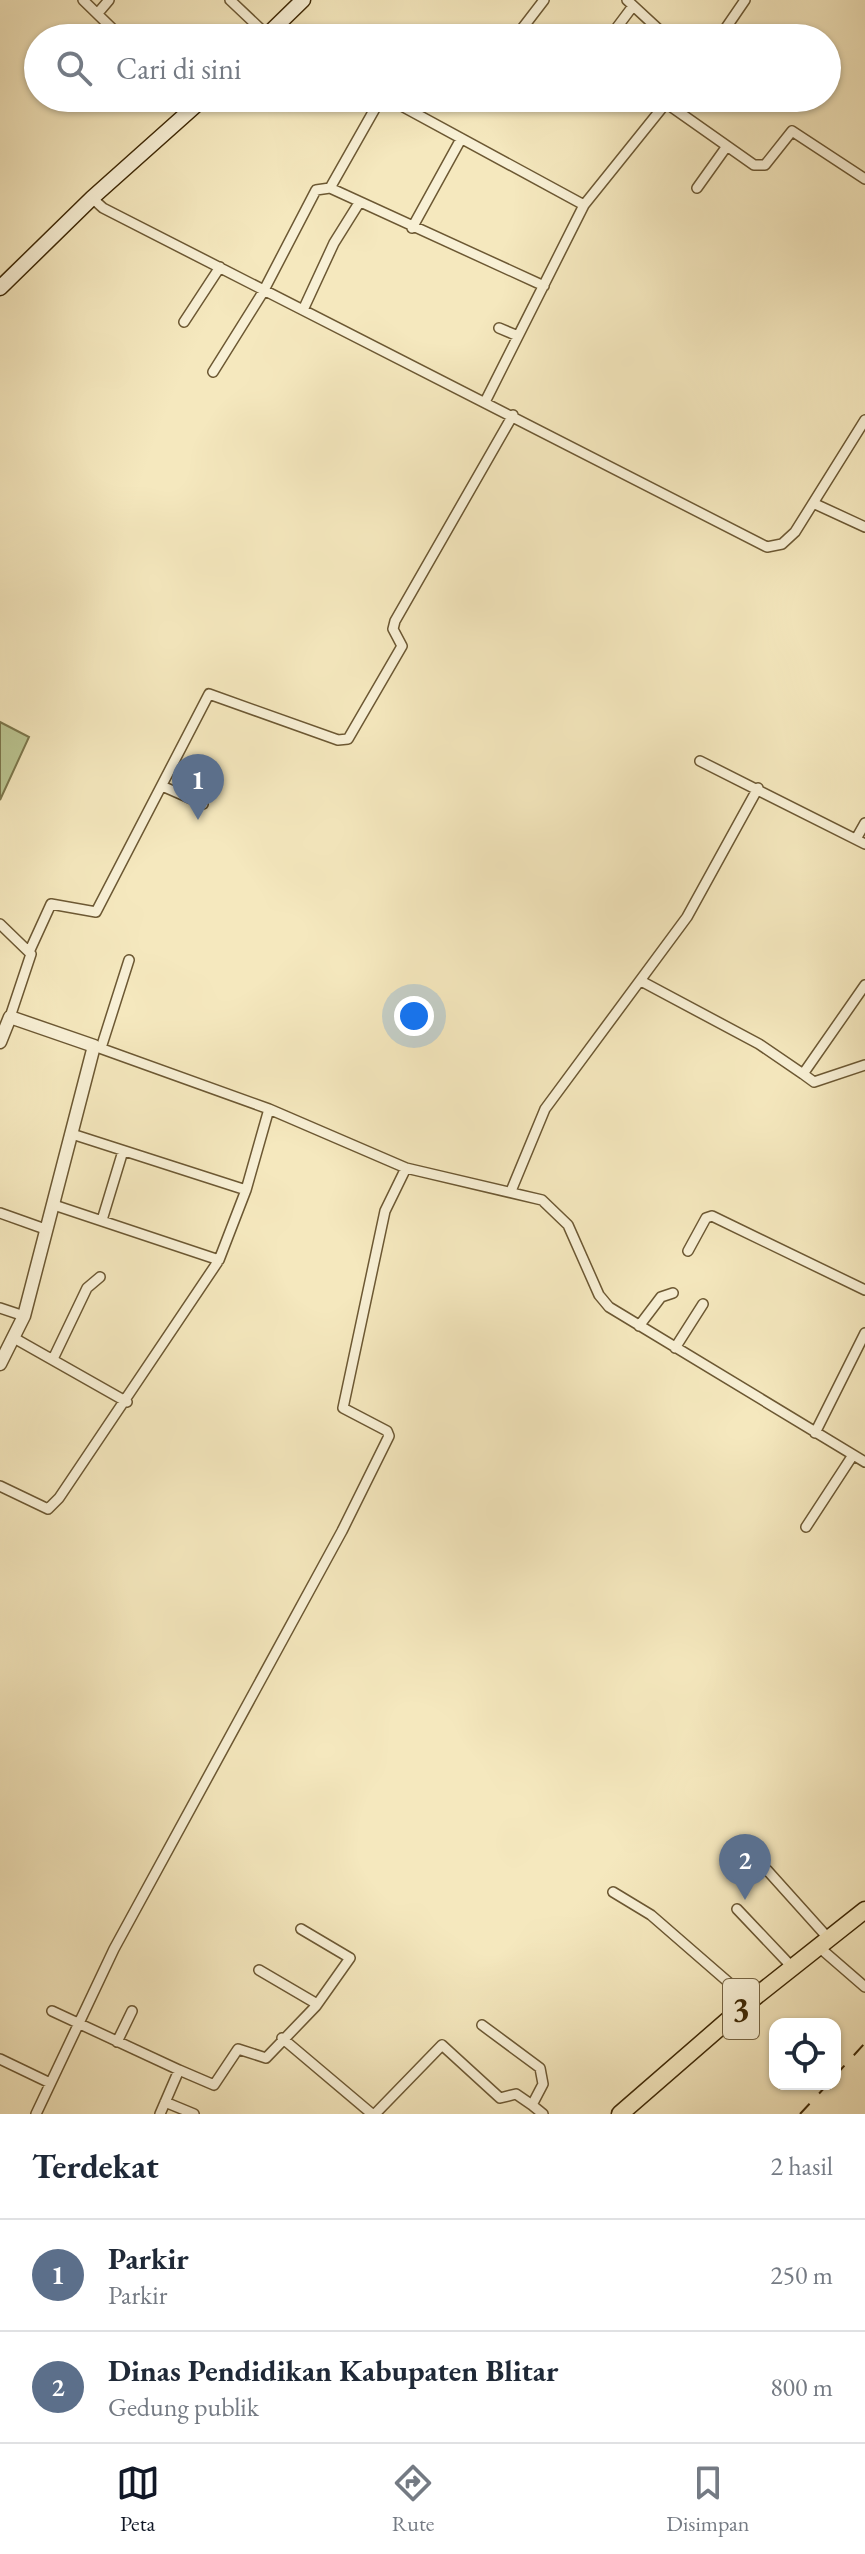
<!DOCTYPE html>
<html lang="id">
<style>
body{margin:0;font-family:"EB Garamond",serif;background:#f6f6f7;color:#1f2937}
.controls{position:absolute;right:24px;bottom:24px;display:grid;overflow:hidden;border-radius:16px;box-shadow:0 2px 6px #0004}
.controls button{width:72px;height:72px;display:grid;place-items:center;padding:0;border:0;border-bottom:2px solid #e0e1e3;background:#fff;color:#1f2937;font:40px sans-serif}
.you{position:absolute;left:414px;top:1016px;width:28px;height:28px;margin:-20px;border:6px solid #fff;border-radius:50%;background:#1a73e8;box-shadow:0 0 0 12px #1a73e833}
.badge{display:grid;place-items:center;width:52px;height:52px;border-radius:50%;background:#111827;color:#fff;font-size:26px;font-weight:700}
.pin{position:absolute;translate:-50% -66px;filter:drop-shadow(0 2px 4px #0008)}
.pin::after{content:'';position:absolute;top:42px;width:28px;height:24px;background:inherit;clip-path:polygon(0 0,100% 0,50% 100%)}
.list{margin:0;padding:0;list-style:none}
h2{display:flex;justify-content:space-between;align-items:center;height:104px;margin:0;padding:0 32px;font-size:34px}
h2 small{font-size:26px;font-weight:400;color:#747a83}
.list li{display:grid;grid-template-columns:52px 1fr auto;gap:24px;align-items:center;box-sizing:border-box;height:112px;padding:0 32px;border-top:2px solid #e0e1e3}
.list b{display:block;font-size:30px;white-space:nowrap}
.list p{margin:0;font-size:26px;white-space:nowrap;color:#747a83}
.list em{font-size:26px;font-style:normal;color:#747a83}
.icon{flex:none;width:44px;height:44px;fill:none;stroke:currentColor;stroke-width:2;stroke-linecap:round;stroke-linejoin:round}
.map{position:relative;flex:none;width:865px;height:2114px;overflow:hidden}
.search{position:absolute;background:#fff;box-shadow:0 2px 6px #0004;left:24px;right:24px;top:24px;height:88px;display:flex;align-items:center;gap:20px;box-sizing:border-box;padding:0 28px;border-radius:44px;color:#747a83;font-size:30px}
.sheet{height:328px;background:#fff}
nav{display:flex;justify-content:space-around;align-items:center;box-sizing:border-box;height:112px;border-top:2px solid #e0e1e3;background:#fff;font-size:22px;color:#747a83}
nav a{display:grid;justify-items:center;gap:4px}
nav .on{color:#111827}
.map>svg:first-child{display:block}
</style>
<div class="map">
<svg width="865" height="2114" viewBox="0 0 865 2114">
<rect width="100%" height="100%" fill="#f5e8be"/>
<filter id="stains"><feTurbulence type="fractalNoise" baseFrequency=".0025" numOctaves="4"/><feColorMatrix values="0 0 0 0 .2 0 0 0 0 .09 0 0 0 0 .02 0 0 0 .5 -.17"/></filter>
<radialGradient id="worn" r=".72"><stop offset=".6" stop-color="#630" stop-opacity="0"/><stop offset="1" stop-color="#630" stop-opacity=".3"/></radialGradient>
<path fill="#bbc692" stroke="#7c774c" stroke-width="2" d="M0 722 29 737 0 800Z"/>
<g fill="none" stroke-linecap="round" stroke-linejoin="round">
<defs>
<path id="minor" d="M83 0 122 38
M230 0 267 35
M627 0 668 38
M98 13 109 0
M274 29 288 38
M536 38 521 30 544 0
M609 38 633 6
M719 38 745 0
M181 98 192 109
M387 98 584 205
M620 100 622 98
M666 103 754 165H765L792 131 865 179
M330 188 381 98
M697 188 727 146
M92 198 103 208 767 547 782 544 795 532 865 420
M412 228 461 139
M303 310 334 243 359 203
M184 322 220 267
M499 328 518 336
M213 372 263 292 316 190 330 188 544 286
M486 400 584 205 670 98
M813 503 865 527
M700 761 865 844
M162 786 203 804
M856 839 865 823
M0 924 31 954 10 1017
M30 950 51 904 96 912 209 694 338 740 348 739 402 646 393 629 395 621 513 415
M641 981 759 1044 803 1074 865 985
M94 1046 269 1109 406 1168 542 1200 568 1225 599 1295 609 1307 865 1462
M101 1048 129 960
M803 1074 814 1082 865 1065
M72 1134 246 1190
M511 1191 545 1109 687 917 758 788
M54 1205 219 1260
M0 1213 45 1229
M102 1220 123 1151
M688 1251 706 1218 712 1216 865 1290
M0 1308 24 1316
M639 1326 661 1297 673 1293
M14 1338 127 1402
M675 1348 703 1304
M53 1359 87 1288 100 1277
M815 1433 865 1333
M0 1486 48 1509 59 1498 219 1260 246 1190 269 1109
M806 1527 853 1455
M767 1870 829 1939
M613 1892 651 1915 750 2001
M737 1909 792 1967
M820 1948 865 1987
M259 1970 317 2004
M52 2011 179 2070 160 2114
M482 2025 540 2068 543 2084 532 2105 543 2114
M282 2038 372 2114
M117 2042 132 2011
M0 2059 50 2083
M179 2070 214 2085 238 2049 266 2058 316 2006 350 1958 301 1929
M165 2102 194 2114
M36 2114 114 1949 342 1531 389 1436 387 1431 343 1408 385 1211 406 1168
M375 2114 442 2045 500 2098 516 2094 532 2105"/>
<path id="tertiary" d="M0 1042 10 1017 94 1046 24 1316 0 1364"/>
<path id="secondary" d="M264 38 303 0
M0 288 92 198 204 98"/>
<path id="trunk" d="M620 2114 750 2001 865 1910"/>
</defs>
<use href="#minor" stroke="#6c5833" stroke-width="12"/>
<use href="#tertiary" stroke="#6c5833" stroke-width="15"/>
<use href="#secondary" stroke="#3e2805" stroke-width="17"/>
<use href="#trunk" stroke="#3e2805" stroke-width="19"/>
<use href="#minor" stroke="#f8f0d5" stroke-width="9"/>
<use href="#tertiary" stroke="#f8f0d5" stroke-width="12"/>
<use href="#secondary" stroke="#f8f0d5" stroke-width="14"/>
<use href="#trunk" stroke="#f5e8be" stroke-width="16"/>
<path stroke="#3e2805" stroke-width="2" stroke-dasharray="14 14" stroke-linecap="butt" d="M835 2076 865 2043
M800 2114 828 2084"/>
</g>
<g text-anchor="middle" stroke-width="7" stroke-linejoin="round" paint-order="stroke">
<rect fill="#f8f0d5" stroke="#766443" stroke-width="2" x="723" y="1979" width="36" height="60" rx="6"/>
<g font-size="34" font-weight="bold" fill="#3e2805">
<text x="741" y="2021">3</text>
</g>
</g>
<rect width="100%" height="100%" filter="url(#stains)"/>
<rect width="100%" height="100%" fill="url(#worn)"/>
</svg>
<div class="controls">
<button><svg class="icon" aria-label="locate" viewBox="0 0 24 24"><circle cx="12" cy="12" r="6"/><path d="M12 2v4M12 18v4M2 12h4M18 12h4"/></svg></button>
</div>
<div class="you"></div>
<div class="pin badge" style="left:198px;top:820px;background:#5c6f8a">1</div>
<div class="pin badge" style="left:745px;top:1900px;background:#5c6f8a">2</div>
<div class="search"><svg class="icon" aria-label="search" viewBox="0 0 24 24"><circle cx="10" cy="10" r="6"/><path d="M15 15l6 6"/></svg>Cari di sini</div>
</div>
<section class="sheet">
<h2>Terdekat<small>2 hasil</small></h2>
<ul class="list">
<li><span class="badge" style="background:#5c6f8a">1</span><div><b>Parkir</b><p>Parkir</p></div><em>250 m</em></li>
<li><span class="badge" style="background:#5c6f8a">2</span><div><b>Dinas Pendidikan Kabupaten Blitar</b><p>Gedung publik</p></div><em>800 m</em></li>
</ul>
</section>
<nav>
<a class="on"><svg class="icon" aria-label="map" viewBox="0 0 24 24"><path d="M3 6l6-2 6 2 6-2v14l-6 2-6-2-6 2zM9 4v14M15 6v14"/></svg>Peta</a>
<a><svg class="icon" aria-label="directions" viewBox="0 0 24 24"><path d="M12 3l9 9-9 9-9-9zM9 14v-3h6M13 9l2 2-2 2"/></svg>Rute</a>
<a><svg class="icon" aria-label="saved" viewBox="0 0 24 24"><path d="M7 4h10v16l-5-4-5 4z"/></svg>Disimpan</a>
</nav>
